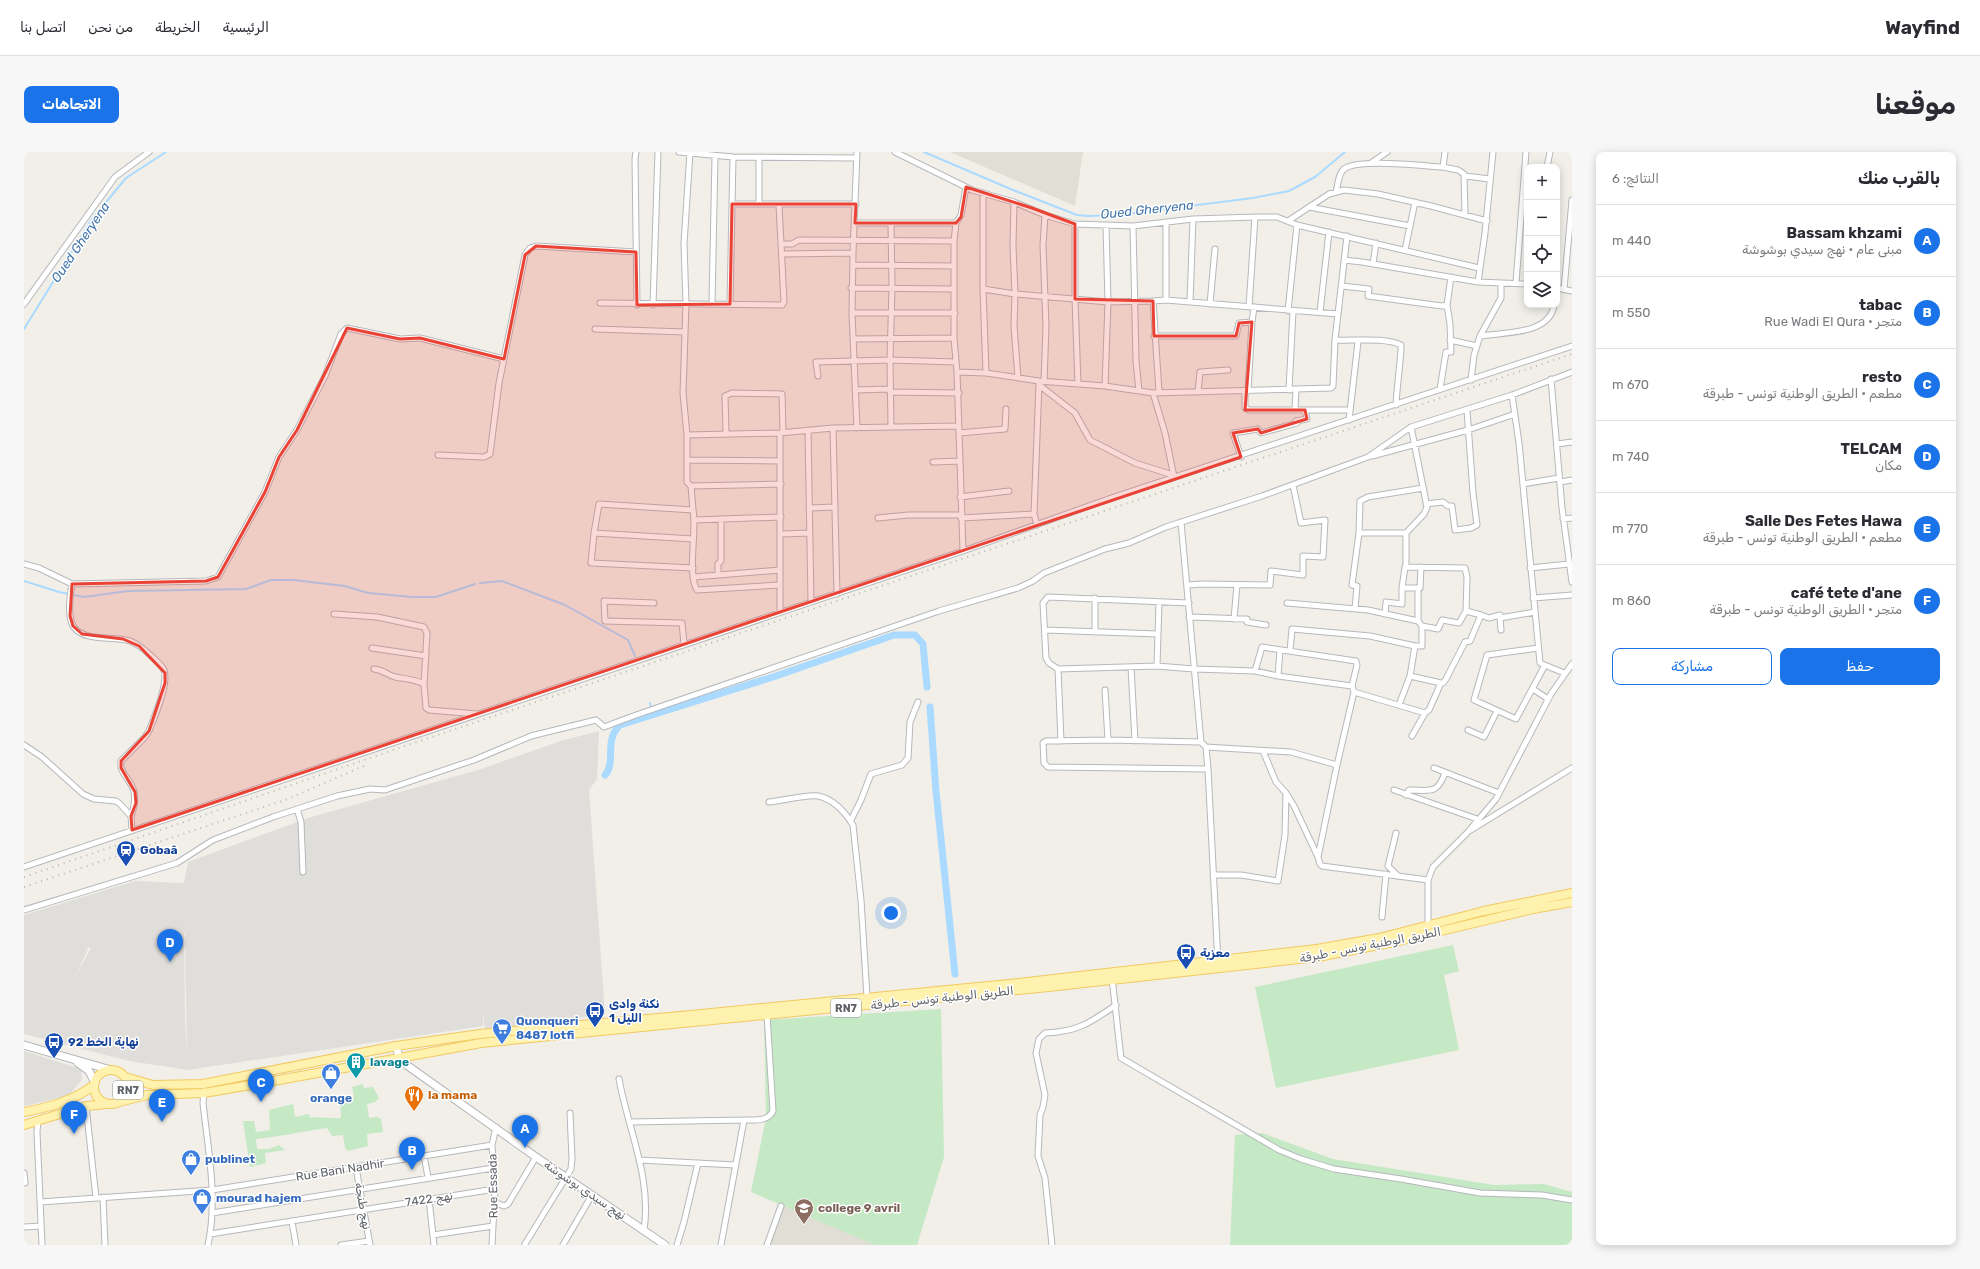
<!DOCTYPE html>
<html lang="ar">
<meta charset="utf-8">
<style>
body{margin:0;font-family:Rubik,Vazirmatn,sans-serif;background:#f7f7f7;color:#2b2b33;direction:rtl}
.controls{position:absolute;right:12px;top:12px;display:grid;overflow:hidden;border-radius:8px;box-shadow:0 2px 10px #0003}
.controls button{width:36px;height:36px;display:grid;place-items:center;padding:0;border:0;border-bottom:1px solid #e1e1e2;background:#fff;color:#2b2b33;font:20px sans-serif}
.you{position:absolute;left:867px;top:761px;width:14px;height:14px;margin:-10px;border:3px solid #fff;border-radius:50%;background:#1a73e8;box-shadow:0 0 0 6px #1a73e833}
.badge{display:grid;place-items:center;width:26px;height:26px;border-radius:50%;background:#1a73e8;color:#fff;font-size:13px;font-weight:700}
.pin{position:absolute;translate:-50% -33px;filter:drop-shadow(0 1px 2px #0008)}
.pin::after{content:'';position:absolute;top:21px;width:14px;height:12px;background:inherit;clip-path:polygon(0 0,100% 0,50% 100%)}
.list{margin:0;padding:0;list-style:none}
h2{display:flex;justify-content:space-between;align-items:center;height:52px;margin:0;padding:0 16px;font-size:17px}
h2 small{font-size:13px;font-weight:400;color:#7c7c81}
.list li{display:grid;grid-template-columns:26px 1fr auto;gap:12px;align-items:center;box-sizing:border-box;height:72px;padding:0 16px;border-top:1px solid #e1e1e2}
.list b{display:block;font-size:15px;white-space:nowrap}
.list p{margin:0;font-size:13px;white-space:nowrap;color:#7c7c81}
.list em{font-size:13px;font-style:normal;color:#7c7c81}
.actions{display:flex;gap:8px;padding:12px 16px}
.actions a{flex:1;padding:9px 0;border:1px solid #1a73e8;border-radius:8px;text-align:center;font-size:14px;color:#1a73e8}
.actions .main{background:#1a73e8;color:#fff}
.icon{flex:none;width:22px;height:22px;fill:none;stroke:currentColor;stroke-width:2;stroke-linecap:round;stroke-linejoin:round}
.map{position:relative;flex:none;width:1548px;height:1093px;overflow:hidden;direction:ltr;border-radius:8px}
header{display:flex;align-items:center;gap:24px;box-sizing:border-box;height:56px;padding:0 20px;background:#fff;border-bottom:1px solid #e1e1e2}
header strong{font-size:19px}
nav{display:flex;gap:22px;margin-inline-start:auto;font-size:14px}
.intro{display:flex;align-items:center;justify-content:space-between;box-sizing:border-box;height:96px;padding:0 24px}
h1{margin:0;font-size:28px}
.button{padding:10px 18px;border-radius:8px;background:#1a73e8;color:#fff;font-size:14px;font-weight:700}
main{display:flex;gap:24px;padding:0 24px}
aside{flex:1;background:#fff;border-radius:8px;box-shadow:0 2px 10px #0003}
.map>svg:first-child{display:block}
</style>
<header>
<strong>Wayfind</strong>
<nav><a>الرئيسية</a><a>الخريطة</a><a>من نحن</a><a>اتصل بنا</a></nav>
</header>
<div class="intro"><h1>موقعنا</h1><a class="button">الاتجاهات</a></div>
<main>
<aside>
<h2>بالقرب منك<small>النتائج: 6</small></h2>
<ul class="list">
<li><span class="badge">A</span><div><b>Bassam khzami</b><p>مبنى عام · نهج سيدي بوشوشة</p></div><em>440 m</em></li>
<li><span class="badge">B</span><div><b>tabac</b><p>متجر · Rue Wadi El Qura</p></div><em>550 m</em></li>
<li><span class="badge">C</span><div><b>resto</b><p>مطعم · الطريق الوطنية تونس - طبرقة</p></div><em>670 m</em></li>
<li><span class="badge">D</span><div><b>TELCAM</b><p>مكان</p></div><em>740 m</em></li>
<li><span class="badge">E</span><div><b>Salle Des Fetes Hawa</b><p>مطعم · الطريق الوطنية تونس - طبرقة</p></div><em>770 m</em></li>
<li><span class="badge">F</span><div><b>café tete d'ane</b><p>متجر · الطريق الوطنية تونس - طبرقة</p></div><em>860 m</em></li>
</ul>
<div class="actions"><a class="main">حفظ</a><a>مشاركة</a></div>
</aside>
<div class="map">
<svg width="1548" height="1093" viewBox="0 0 1548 1093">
<rect width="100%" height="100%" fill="#f1efe8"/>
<path fill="#e0deda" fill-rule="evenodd" d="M575 579 573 627 565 638 581 862 461 879 459 860V874L164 918 105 909 0 882V763L111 729 160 731 164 710 284 666 454 618 540 588ZM160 781H161L163 901 161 871ZM60 795 67 796 50 827 64 797Z
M0 899 57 917 58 928 44 944 0 954Z"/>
<path fill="#e1ded6" d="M926 0H1059L1051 54Z
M760 1052 854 1093H745Z"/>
<path fill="#c5e8c5" d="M1429 793 1435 819 1420 823 1435 898 1252 936 1231 835Z
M917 857 920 1005 893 1093H851L727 1040 742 966 740 868Z
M339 932 340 936 349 935 355 946 351 950 343 952 345 966 353 965 357 967 359 980 343 982 344 994 324 999 321 996 319 983 308 984 303 976C280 979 254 985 232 987L233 997H245L255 993 261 998 241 1001 242 1011 226 1015 219 969H230L232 980 246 978 245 958 269 952 271 965 285 962 286 966C297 964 306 967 317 966L316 948 330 945 328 935Z
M1238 981 1309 1007 1470 1033 1520 1032 1548 1040V1093H1206L1211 983Z"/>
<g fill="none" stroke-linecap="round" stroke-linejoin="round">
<path stroke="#aadaff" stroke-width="2" d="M900 0 989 38 1053 63 1064 64 1094 63 1229 46 1265 39 1291 25 1321 0
M0 177 68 67 88 43 102 26 142 0
M0 429 35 440 60 445 104 439 222 437 247 428H269L321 434 344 441 388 445H412L451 432
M456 431 478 429 541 453 604 488 611 504
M626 551 629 563"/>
<path stroke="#aadaff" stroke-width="7" d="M906 555 912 639 931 822
M581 623C593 610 579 589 596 573L752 524 870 483H891L899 492 903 535"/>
<defs>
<path id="minor" d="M612 0 611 7 613 153
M655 0 709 5 833 6
M666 0 660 92 662 152 659 241 663 283V330L667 334 757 332
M871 0 948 38 990 50 1021 63 1051 72 1109 74 1169 67 1231 65H1253L1273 73 1455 116
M1421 0 1419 15 1434 18 1440 22 1441 62
M1347 11 1363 0
M1523 15 1526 0
M1441 24 1466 27
M1312 40C1314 33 1314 22 1320 17 1334 6 1399 14 1419 15
M959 41V137L962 221
M708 52H832
M735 52V5
M1285 55 1386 74
M1264 69 1305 42 1320 38 1354 42 1407 54 1463 69
M831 71H932
M867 72 868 135 866 208 867 275
M1051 72V147L1054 232
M1109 74 1112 209 1115 239
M757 92H768L775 88 930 89
M1381 98 1391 50
M758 102 829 101
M1320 108 1338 110 1454 130 1503 132
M1349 112 1352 91
M830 113 930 114
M1454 130 1461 81 1469 0
M1492 131 1502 0
M1318 134 1345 137 1344 144 1418 154 1423 153 1427 125
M827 136 930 137
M1533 136 1548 139
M959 137 991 142 989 94 990 50
M1540 137 1548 48
M1142 148V70
M1166 150 1169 67
M576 151 758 153 760 150 755 53
M0 152 91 25 125 0
M688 152 691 4
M706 152 709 5
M1186 152 1191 97
M629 153 634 0
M1225 155 1231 65
M1264 159 1273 73
M1296 160 1305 80
M828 161H931
M571 177 661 180
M1130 184H1212L1215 171 1228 170 1230 155
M1456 184 1477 146V132
M829 187 930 186
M1311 188C1329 189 1361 185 1377 193 1378 196 1372 244 1372 253
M1426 188 1453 194
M933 220 930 186V89L932 71 937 63 942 35
M794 224 792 210 866 208 932 210
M994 226 990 174 991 142 1084 150 1129 149
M1527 227 1538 356 1548 430
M1447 228 1450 203 1456 184C1480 180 1526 183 1530 153
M1020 230 1022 174 1019 93 1021 63
M1015 233 1051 261 1066 288 1111 311 1149 323
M1081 234 1084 150 1082 74
M1416 237 1422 200H1427L1426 172 1423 153
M831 238 866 237
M1265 238 1269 159
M1221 239V256L1225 258H1326
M1224 239 1228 170
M866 240 935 241
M1135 240 1129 149 1142 148 1314 162
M1174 240 1176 220 1204 218
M1129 241 1141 281 1150 325
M1488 243 1495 291 1516 511 1540 521
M1271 258 1272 238
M1325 268 1334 190
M1387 275 1403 355 1400 362 1382 381V415L1441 416 1443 425 1442 459 1457 463 1446 489 1441 490 1422 527 1419 531H1417L1405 558 1401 561
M809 276 813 442
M833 276 828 161 829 101 833 0
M784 278 787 450
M702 281 701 244 708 241 758 242 759 280
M756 281V460
M935 281 981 277 982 257
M663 283 756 281 809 276 935 274
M1533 292 1548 290
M414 303 460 305 466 302 475 231 501 103 506 96 512 94 612 100
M1348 304 1444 278 1491 262
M1217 305 1209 281 1234 277 1237 281 1273 271 1272 269 1283 267 1281 258
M663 308 756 309
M909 310 936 309
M1536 330 1548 328
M1499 332 1535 326
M667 334 669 358
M936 345 985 339
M1402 352 1419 350 1424 354H1428L1431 378 1447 376 1453 373 1449 341 1443 258
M785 356 811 355
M854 366 884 363H937
M937 366 1010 362
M1539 367 1548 366
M671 368 757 365
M1157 370 1177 590 1182 595 1184 617 1194 811
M1013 373 1010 362 1015 232
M570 381 669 387
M1382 381H1335L1336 349 1344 345 1399 336
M757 382 786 381
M939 399 933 220 962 221 1015 229 1081 234 1129 241 1307 236 1309 234 1311 188 1323 84
M0 412 15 416 48 432 182 429 194 425 241 340 255 305 273 278 301 224 317 182 323 176 376 187 396 186 480 207
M1382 415H1381L1378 436H1394
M669 416 567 411 570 381 575 352 669 358C673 379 663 422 673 438L756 433
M1506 416 1545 412
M694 423V412L697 409V367
M670 425 756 418
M48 432C46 444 43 463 49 474 60 491 89 483 106 489 114 492 120 497 126 503 131 508 137 512 140 518 145 532 130 566 125 579L120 586 97 609C94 628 120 628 107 664
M1163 433 1179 432 1246 433 1247 419 1279 423V404L1299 405 1301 368 1277 371 1269 333
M1071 446V480
M1509 446 1548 443
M630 451 580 449 581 469 658 471 660 492
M1165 451 1024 445 1019 451 1022 506 1025 511 1034 517 1133 514 1170 517 1231 519 1238 495 1332 509 1333 513 1328 534
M1263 451 1344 458 1394 469 1398 474V494H1391L1386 524 1375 553
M1331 457 1333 434 1328 433 1335 381
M310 462 353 465 400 475 403 481 400 532 402 556 405 558 453 562
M1361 462 1362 450 1378 452V436
M1457 463 1465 466 1476 463V466L1511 460
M1165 465 1223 467V470L1242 473
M1476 466 1477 478
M1210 467 1213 433
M1394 469V436H1396L1397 415
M1398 474 1414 477 1418 468 1435 471 1442 459
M1021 478 1134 482
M348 496 402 504
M1514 496 1463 503 1450 548 1492 567 1521 513
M1256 498 1254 524 1328 534 1330 540 1401 561 1388 584
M1266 499 1268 477 1346 484 1391 494
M1133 514 1135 450
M1107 515 1111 589
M350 517C360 518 363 523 371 525 381 527 390 527 400 532
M1034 517 1037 589
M1231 519 1254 524
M1386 524 1417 531
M1509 537 1524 547
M1081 538 1084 588
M1444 578 1460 585 1473 559
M1177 590 1084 588 1022 589 1019 591 1020 611 1024 615 1184 617
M0 593 18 605 59 642 70 647 92 649 96 652 107 664 108 678
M1182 595 1267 600 1313 613 1294 705 1296 712 1298 714 1404 728
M1239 599 1252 630 1262 641 1270 654 1294 705
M1313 613 1330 540
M1410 616 1475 641
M1370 638 1453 667
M1382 643 1385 638C1406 638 1413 643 1421 621
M745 650C756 649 785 642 794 644 809 647 821 660 829 673L837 748 843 845
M273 657 277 670 279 720
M827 668 837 648 847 622 878 613 884 606 886 570 894 550
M1445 679 1548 616
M1372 681 1364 714 1374 724
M0 715 939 399 1090 345 1548 194
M1189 723H1217L1254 729 1261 683 1262 641
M0 758 153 711 189 688 249 665 313 644 346 637 361 638 450 608 507 584 572 568 580 575 612 563 915 459 994 436 1009 429 1020 421 1081 397 1105 391 1142 375 1238 344 1344 305 1387 275 1488 243 1548 220
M1358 765 1362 722
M1404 773V728L1409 715 1443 681 1472 647 1527 542 1548 512
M1088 826 1097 906 1255 998 1277 1007 1310 1017 1377 1027 1456 1041 1518 1043 1548 1048
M595 927C604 977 628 1026 620 1078
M180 939 179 951C184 997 194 1047 184 1093
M62 954 72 1046
M14 969 13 980 18 1093
M606 970 720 968C730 968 744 970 749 959L743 863
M400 1004 404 1025
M615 1008 711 1013
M332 1016 346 1093
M0 1021 1 1031
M79 1045 81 1093
M405 1047 410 1093
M16 1050 188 1038 468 993
M470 1050 480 1054 484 1052 512 1005
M188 1061 469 1016
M268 1070 272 1093
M0 1075 17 1074
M186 1082 471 1037
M409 1083 469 1074
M501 1092 547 1017 548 1007 546 961
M317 1093 345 1089
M468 1093 471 1037 468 993 472 975
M539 1093 568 1043
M653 1093 660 1070 674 1011
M697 1093 720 968
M743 1093 757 1054
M1028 1093 1021 1026 1014 1004 1016 963 1019 955 1021 943 1012 901 1015 887 1021 881C1053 880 1066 871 1092 853"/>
<path id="tertiary" d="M0 893 87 918
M372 894 375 905 384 914 512 1005 641 1093
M54 911 65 919 71 931"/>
<path id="primary" d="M70 935a17 17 0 1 1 34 0a17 17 0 1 1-34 0Z
M101 925 129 933 179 932 372 894 456 882 667 863 985 832 1293 797 1355 786 1460 759 1548 741
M95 950 123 943 180 941 244 930 457 891 1024 835 1294 805 1375 789 1509 757 1548 750
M0 960C26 955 49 949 70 933
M0 973 62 954 82 952"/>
</defs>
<use href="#minor" stroke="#b5b8bc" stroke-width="7"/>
<use href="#tertiary" stroke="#b5b8bc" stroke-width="9"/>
<use href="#primary" stroke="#f2c960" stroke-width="10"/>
<use href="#minor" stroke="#fff" stroke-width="5"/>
<use href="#tertiary" stroke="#fff" stroke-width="7"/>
<use href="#primary" stroke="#fff2af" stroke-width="8"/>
<path stroke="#b6b7b8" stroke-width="2" stroke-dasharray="1 5" stroke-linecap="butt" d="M0 725 372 597 1548 202
M0 735 264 647 344 612"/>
</g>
<path fill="#ea4335" fill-opacity="0.2" stroke="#ea4335" stroke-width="3" stroke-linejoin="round" d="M942 35 1008 56 1051 72V147L1129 149 1130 184H1212L1215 171 1228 170 1221 258H1281L1283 267 1237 281 1234 277 1209 281 1217 305 108 678 107 664 112 651 111 640 97 616V609L125 579 141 531V521L115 494 99 487 58 482 49 474 46 464 48 432 182 429 194 425 241 340 255 305 273 278 323 176 376 187 396 186 480 207 501 103 512 94 612 100 613 153 706 152 708 52H832L831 71H932L937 65Z"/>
<defs>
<symbol id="station-pin" viewBox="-11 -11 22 30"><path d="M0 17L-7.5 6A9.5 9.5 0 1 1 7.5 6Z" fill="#1a4fb4" stroke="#fff"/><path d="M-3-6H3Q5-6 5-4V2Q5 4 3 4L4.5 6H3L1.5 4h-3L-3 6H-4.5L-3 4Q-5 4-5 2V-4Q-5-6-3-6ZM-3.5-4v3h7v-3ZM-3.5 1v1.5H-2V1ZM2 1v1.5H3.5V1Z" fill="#fff"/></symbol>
<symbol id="bus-pin" viewBox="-11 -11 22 30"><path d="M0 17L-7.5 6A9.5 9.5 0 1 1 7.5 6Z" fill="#1a4fb4" stroke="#fff"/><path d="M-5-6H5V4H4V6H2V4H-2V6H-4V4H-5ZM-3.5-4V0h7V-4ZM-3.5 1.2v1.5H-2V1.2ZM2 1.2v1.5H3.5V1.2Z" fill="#fff"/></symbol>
<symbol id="supermarket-pin" viewBox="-11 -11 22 30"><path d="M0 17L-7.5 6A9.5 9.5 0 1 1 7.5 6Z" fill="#3f7fe0" stroke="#fff"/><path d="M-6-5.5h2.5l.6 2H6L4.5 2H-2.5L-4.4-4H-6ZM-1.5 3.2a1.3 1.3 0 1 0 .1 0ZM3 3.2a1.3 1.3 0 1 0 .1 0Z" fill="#fff"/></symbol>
<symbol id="building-pin" viewBox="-11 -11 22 30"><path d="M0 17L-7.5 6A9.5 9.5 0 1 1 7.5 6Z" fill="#0f9aa8" stroke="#fff"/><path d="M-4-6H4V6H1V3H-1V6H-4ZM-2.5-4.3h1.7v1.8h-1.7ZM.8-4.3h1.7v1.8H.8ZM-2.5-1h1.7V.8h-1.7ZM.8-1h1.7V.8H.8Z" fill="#fff"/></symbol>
<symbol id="shop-pin" viewBox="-11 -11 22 30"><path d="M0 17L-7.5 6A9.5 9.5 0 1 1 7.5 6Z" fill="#3f7fe0" stroke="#fff"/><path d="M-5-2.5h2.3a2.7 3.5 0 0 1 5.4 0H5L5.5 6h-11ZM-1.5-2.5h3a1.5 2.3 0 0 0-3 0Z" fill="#fff"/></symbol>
<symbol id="restaurant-pin" viewBox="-11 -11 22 30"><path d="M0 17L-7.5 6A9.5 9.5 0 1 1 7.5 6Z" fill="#e8710a" stroke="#fff"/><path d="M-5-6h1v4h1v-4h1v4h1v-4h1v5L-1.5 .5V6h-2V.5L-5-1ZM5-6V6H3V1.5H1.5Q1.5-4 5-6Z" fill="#fff"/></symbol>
<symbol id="university-pin" viewBox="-11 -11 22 30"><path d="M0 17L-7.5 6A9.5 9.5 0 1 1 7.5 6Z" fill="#8d6e63" stroke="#fff"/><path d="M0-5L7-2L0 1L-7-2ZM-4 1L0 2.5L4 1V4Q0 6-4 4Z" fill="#fff"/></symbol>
</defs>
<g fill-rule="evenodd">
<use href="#station-pin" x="91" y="687" width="22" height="30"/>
<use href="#bus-pin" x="1151" y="790" width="22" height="30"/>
<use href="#bus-pin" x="560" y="848" width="22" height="30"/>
<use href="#supermarket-pin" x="467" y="865" width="22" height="30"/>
<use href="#bus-pin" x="19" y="879" width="22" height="30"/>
<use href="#building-pin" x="321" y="899" width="22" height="30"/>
<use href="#shop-pin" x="296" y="910" width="22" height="30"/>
<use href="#restaurant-pin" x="379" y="932" width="22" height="30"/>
<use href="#shop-pin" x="156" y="996" width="22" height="30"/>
<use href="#shop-pin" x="167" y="1035" width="22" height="30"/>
<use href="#university-pin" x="769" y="1045" width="22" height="30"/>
</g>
<g text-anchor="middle" stroke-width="3" stroke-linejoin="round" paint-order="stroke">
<g fill="#fff" stroke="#8f9295" stroke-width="1">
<rect x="807" y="847" width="30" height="18" rx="3"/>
<rect x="89" y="929" width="30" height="18" rx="3"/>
</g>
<g font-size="11" font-weight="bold" fill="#5f6368">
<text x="822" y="860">RN7</text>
<text x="104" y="942">RN7</text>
</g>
<g font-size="12" font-weight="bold" fill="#164399" stroke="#fff" text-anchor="start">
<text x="116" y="702">Gobaâ</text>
<text x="1176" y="805">معزية</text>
<text x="585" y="856">نكنة وادى<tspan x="585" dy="14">الليل 1</tspan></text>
<text x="44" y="894">نهاية الخط 92</text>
</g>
<g font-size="12" fill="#5f6368" stroke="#fff">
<text transform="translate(1346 793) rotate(-11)" y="4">الطريق الوطنية تونس - طبرقة</text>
<text transform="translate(918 846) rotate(-6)" y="4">الطريق الوطنية تونس - طبرقة</text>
<text transform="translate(316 1018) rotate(-9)" y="4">Rue Bani Nadhir</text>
<text transform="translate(469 1034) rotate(-91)" y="4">Rue Essada</text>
<text transform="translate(561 1038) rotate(34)" y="4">نهج سيدي بوشوشة</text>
<text transform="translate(405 1047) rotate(-9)" y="4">نهج 7422</text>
<text transform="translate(339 1054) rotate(80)" y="4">نهج طنجة</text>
</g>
<g font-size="12" font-weight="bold" fill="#366cbe" stroke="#fff" text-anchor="start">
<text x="492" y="873">Quonqueri<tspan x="492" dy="14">8487 lotfi</tspan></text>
<text x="307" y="950" text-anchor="middle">orange</text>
<text x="181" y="1011">publinet</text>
<text x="192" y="1050">mourad hajem</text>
</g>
<g font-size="12" font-weight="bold" fill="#0d838f" stroke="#fff" text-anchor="start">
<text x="346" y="914">lavage</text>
</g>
<g font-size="12" font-weight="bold" fill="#c56008" stroke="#fff" text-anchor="start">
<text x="404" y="947">la mama</text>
</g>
<g font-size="12" font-weight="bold" fill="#785e54" stroke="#fff" text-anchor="start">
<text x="794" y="1060">college 9 avril</text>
</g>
<g font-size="13" font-style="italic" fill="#4174aa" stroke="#fff">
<text transform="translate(1123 57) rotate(-6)" y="5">Oued Gheryena</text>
<text transform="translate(56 90) rotate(-56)" y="5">Oued Gheryena</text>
</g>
</g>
</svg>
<div class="controls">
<button>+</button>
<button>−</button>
<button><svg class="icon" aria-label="locate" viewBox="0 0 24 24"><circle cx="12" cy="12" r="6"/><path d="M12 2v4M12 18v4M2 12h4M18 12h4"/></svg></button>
<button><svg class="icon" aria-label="layers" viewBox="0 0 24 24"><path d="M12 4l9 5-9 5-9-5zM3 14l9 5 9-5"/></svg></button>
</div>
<div class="you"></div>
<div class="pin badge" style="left:501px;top:996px">A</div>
<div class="pin badge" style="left:388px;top:1018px">B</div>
<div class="pin badge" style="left:237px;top:950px">C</div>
<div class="pin badge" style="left:146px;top:810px">D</div>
<div class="pin badge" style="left:138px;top:970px">E</div>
<div class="pin badge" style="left:50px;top:982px">F</div>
</div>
</main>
